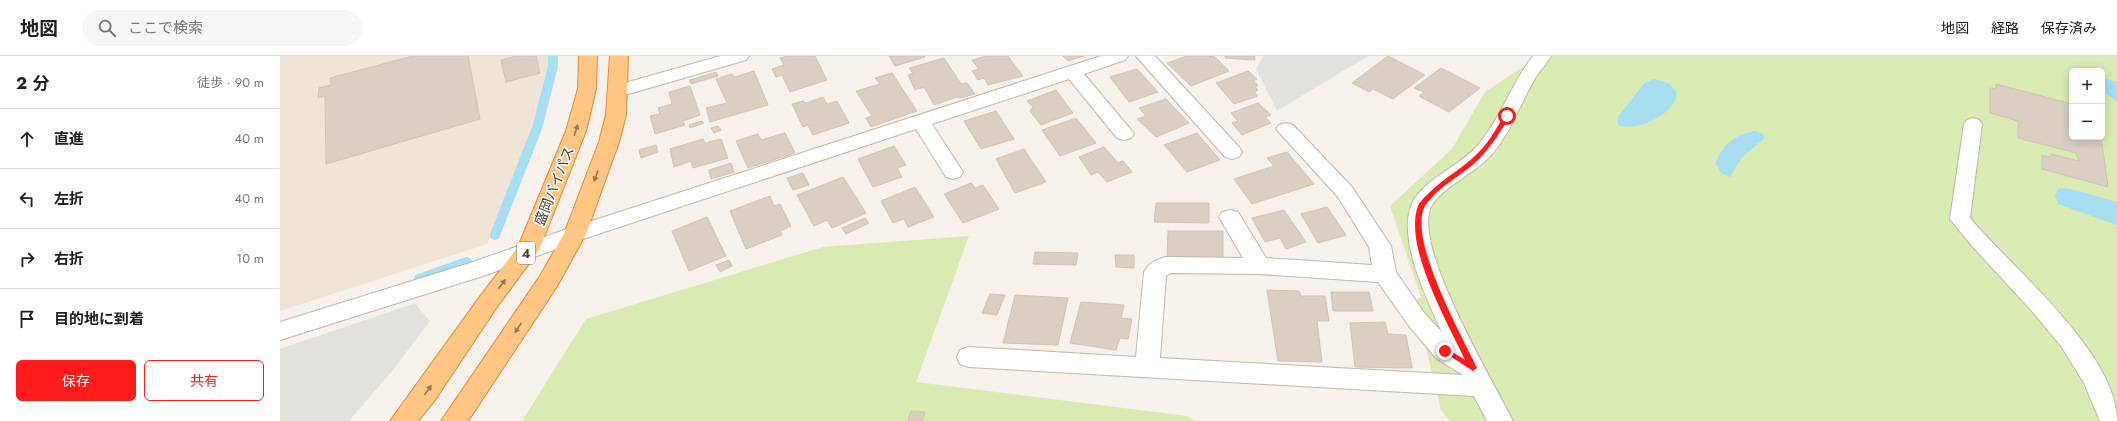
<!DOCTYPE html>
<html lang="ja">
<meta charset="utf-8">
<style>
body{margin:0;font-family:Jost,"Noto Sans JP",sans-serif;background:#f6f6f6;color:#202124}
.controls{position:absolute;right:12px;top:12px;display:grid;overflow:hidden;border-radius:6px;box-shadow:0 2px 10px #0003}
.controls button{width:36px;height:36px;display:grid;place-items:center;padding:0;border:0;border-bottom:1px solid #e0e0e0;background:#fff;color:#202124;font:20px sans-serif}
.stop{position:absolute;width:12px;height:12px;margin:-9px;border:3px solid #fd1c1a;border-radius:50%;background:#fff}
.stop.end{background:#fd1c1a;border-color:#fff;box-shadow:0 1px 4px #0008}
.list{margin:0;padding:0;list-style:none}
h2{display:flex;justify-content:space-between;align-items:center;height:52px;margin:0;padding:0 16px;font-size:17px}
h2 small{font-size:13px;font-weight:400;color:#757577}
.list li{display:grid;grid-template-columns:26px 1fr auto;gap:12px;align-items:center;box-sizing:border-box;height:60px;padding:0 16px;border-top:1px solid #e0e0e0}
.list b{display:block;font-size:15px;white-space:nowrap}
.list em{font-size:13px;font-style:normal;color:#757577}
.actions{display:flex;gap:8px;padding:12px 16px}
.actions a{flex:1;padding:9px 0;border:1px solid #fd1c1a;border-radius:6px;text-align:center;font-size:14px;color:#fd1c1a}
.actions .main{background:#fd1c1a;color:#fff}
.icon{flex:none;width:22px;height:22px;fill:none;stroke:currentColor;stroke-width:2;stroke-linecap:round;stroke-linejoin:round}
.map{position:relative;flex:none;width:1837px;height:365px;overflow:hidden}
header{display:flex;align-items:center;gap:24px;box-sizing:border-box;height:56px;padding:0 20px;background:#fff;border-bottom:1px solid #e0e0e0}
header strong{font-size:19px}
nav{display:flex;gap:22px;margin-inline-start:auto;font-size:14px}
.search{width:280px;height:36px;background:#f6f6f6;display:flex;align-items:center;gap:10px;box-sizing:border-box;padding:0 14px;border-radius:22px;color:#757577;font-size:15px}
main{display:flex}
aside{flex:1;background:#fff}
.map>svg:first-child{display:block}
</style>
<header>
<strong>地図</strong>
<div class="search"><svg class="icon" aria-label="search" viewBox="0 0 24 24"><circle cx="10" cy="10" r="6"/><path d="M15 15l6 6"/></svg>ここで検索</div>
<nav><a>地図</a><a>経路</a><a>保存済み</a></nav>
</header>
<main>
<aside>
<h2>2 分<small>徒歩 · 90 m</small></h2>
<ul class="list">
<li><svg class="icon" aria-label="ahead" viewBox="0 0 24 24"><path d="M12 20V5M6 11l6-6 6 6"/></svg><div><b>直進</b></div><em>40 m</em></li>
<li><svg class="icon" aria-label="left" viewBox="0 0 24 24"><path d="M17 20v-9H6M10 6l-5 5 5 5"/></svg><div><b>左折</b></div><em>40 m</em></li>
<li><svg class="icon" aria-label="right" viewBox="0 0 24 24"><path d="M7 20v-9h11M14 6l5 5-5 5"/></svg><div><b>右折</b></div><em>10 m</em></li>
<li><svg class="icon" aria-label="arrive" viewBox="0 0 24 24"><path d="M6 21V4h12l-3 4 3 4H6"/></svg><div><b>目的地に到着</b></div></li>
</ul>
<div class="actions"><a class="main">保存</a><a>共有</a></div>
</aside>
<div class="map">
<svg width="1837" height="365" viewBox="0 0 1837 365">
<rect width="100%" height="100%" fill="#f6f1eb"/>
<path fill="#efe4d5" d="M0 0H270L248 85 207 188 0 255Z"/>
<path fill="#d9eab3" fill-rule="evenodd" d="M1259 0H1837V365H1170L1161 354 1144 284 1119 257 1141 241 1110 150 1172 93 1205 36ZM1792 15H1822V81H1792Z
M689 180 636 326 907 360 914 365H242L306 263 543 191Z"/>
<path fill="#e4e2df" d="M984 0H1088L997 55 976 13Z
M135 247 150 265 113 314 69 365H0V293Z"/>
<path fill="#a7def2" d="M1822 22 1837 26V45L1822 35Z
M1375 23 1390 28 1397 37C1396 58 1356 77 1338 69V61L1362 30 1366 26Z
M1475 75 1482 77 1485 82 1484 83 1462 101 1450 121 1441 117 1436 108C1440 90 1456 78 1475 75Z
M1779 132 1791 133 1837 146V169L1778 148 1775 140Z"/>
<g fill="none" stroke-linecap="round" stroke-linejoin="round">
<path stroke="#a7def2" stroke-width="10" d="M215 179 257 72 273 10V0
M139 223 187 206"/>
</g>
<path fill="#dbcec3" stroke="#d3c2b3" d="M133 0H188L200 63 46 108 45 40 38 42 39 32 51 29 50 22Z
M236 0H256L260 17 226 26 221 4Z
M508 0H535L547 24 510 36 502 19 496 21 492 13 504 9 500 2Z
M609 0H645V1L615 10Z
M706 0H728L743 20 708 29 704 22 698 24 692 15 699 13 692 4Z
M783 0H804L788 5Z
M907 0H934L949 15 911 30 887 7Z
M945 0H975V4L945 2Z
M1108 0 1145 19 1113 43 1093 33 1089 36 1072 27Z
M664 2 681 28 687 27 695 38 680 42 677 41 654 49 644 31 635 34 628 19 633 17 629 12Z
M1161 12 1200 32 1169 56 1139 40 1144 36 1134 32Z
M857 13 878 36 849 46 830 21Z
M474 15 488 49 430 66 426 52 447 47 436 23 452 18 455 21Z
M968 15 977 23 973 25 978 29 975 31 978 34 974 36 978 40 954 48 936 27Z
M436 16 438 20 411 28 410 24Z
M612 17 637 55 591 71 586 62 592 60 576 35 600 28 595 22Z
M1716 28 1792 48V81H1821L1828 131 1762 113V99L1771 101V98L1799 105 1796 97 1738 82V65L1710 57V32L1716 33Z
M410 30 420 59 403 65 405 69 375 78 370 60 380 58 378 52 392 48 389 36Z
M776 34 793 57 761 69 750 55 753 51 747 45Z
M543 41 547 48 557 45 569 67 533 79 528 69 523 71 512 48 523 45 526 47Z
M886 43 909 67 876 81 857 63 866 60 859 52Z
M978 47 991 59 985 61 991 67 962 79 952 67 958 65 951 57Z
M716 55 734 83 701 93 684 65Z
M796 62 816 87 780 100 762 74Z
M422 65 424 67 410 72 409 69Z
M438 70 441 74 434 77 431 72Z
M505 77 515 97 468 112 456 85 478 78 481 84Z
M917 77 940 104 907 116 884 89Z
M423 83 425 87 441 83 448 102 413 112 411 105 394 111 390 93Z
M376 89 378 96 361 102 359 94Z
M614 90 626 109 617 112 622 121 593 131 578 103Z
M824 91 838 107 843 105 852 116 827 126 818 116 811 119 799 101Z
M744 93 766 126 735 137 716 103Z
M1007 96 1034 128 972 148 954 123 994 110 987 102Z
M451 107 454 116 431 123 429 114Z
M523 117 529 129 513 134 507 122Z
M563 121 586 157 552 172 547 164 534 170 517 139Z
M691 127 695 132 703 129 719 153 683 167 664 138Z
M635 131 654 161 628 171 624 163 613 167 601 145Z
M490 140 494 150 500 148 511 170 500 175 502 179 466 193 450 155Z
M876 147H929V167L874 166Z
M1047 151 1066 179 1038 187 1021 158Z
M1004 154 1026 186 1006 193 1000 182 985 186 972 162Z
M427 161 446 200 409 215 392 175Z
M585 162 589 167 566 178 562 172Z
M888 175H943V205L887 204Z
M755 196 798 197 796 209 753 208Z
M835 199H854V212L836 211Z
M449 204 452 210 440 216 436 209Z
M987 234 1019 235 1021 240H1045L1049 265H1037L1042 306 998 305Z
M1051 236H1089L1093 255H1053Z
M710 238 725 239 717 259 702 257Z
M735 239 788 242 778 289 723 287Z
M801 246 844 249 841 262 852 263 848 283 840 282 836 294 790 287Z
M1105 266 1108 278 1126 279 1132 312 1075 311 1070 267Z
M631 355 645 356 642 365H628Z"/>
<g fill="none" stroke-linecap="round" stroke-linejoin="round">
<defs>
<path id="service" d="M1693 62 1699 64 1702 68 1690 162C1732 212 1837 297 1837 365H1820L1804 327 1781 290 1751 254 1692 190 1670 163 1684 68 1687 64Z"/>
<path id="minor" d="M440 0H469L466 4 338 41 331 39 329 35 331 31Z
M821 0H848L845 4 804 18 851 74 854 78 851 82 844 84 837 82 789 23 652 68 683 116 680 121 673 123 666 121 636 73 303 183 206 219 0 284V266L190 207 287 173Z
M856 0H875L959 91 962 96 959 101 952 103 945 101Z
M1253 0H1271C1267 7 1261 13 1257 19 1241 45 1232 75 1212 98 1196 117 1164 130 1152 149 1129 186 1215 328 1233 365H1207L1194 340 689 311 680 308 677 301 680 294 689 291 856 301 864 216C869 207 876 204 885 201L963 202 939 161 942 156 950 154 958 156 986 202 1092 209 1089 191 1058 141 996 73 999 69 1006 67 1013 69 1072 131 1111 190 1116 216 1145 258 1162 276C1147 243 1110 170 1138 138 1155 118 1182 108 1199 88 1221 61 1232 27 1253 0ZM890 217 979 218 1098 226 1129 270 1156 302 1183 319 880 302 886 220Z"/>
<path id="trunk" d="M299 0H317L316 33 306 75 259 194 217 251 155 344 138 365H110L201 239 238 191 286 75 298 33Z
M330 0H348L346 59 339 86 306 178 276 232 188 365H161L260 220 284 178 319 86 326 59Z"/>
</defs>
<use href="#service" stroke="#c2b7ad" stroke-width="2"/>
<use href="#minor" stroke="#c2b7ad" stroke-width="2"/>
<use href="#trunk" stroke="#e18b3a" stroke-width="2"/>
<use href="#service" fill="#fff" fill-rule="evenodd"/>
<use href="#minor" fill="#fff" fill-rule="evenodd"/>
<use href="#trunk" fill="#ffc683" fill-rule="evenodd"/>
</g>
<defs><path id="oneway-solid" d="M-6-.8H1V-3.2L6.5 0L1 3.2V.8H-6Z"/></defs>
<g fill="#927656">
<use href="#oneway-solid" transform="translate(296 74) rotate(-72)"/>
<use href="#oneway-solid" transform="translate(316 120) rotate(110)"/>
<use href="#oneway-solid" transform="translate(222 228) rotate(-53)"/>
<use href="#oneway-solid" transform="translate(238 272) rotate(124)"/>
<use href="#oneway-solid" transform="translate(148 334) rotate(-54)"/>
</g>
<path fill="#fd1c1a" d="M1225 58 1230 60C1221 75 1212 89 1200 102 1186 116 1169 125 1155 138 1152 142 1147 146 1145 150 1127 182 1182 280 1197 312L1193 315 1162 295 1165 292 1168 293 1185 304C1168 267 1123 190 1138 150 1140 145 1146 140 1150 136 1163 123 1181 113 1195 100 1208 88 1216 73 1225 58Z"/>
<g text-anchor="middle" stroke-width="3" stroke-linejoin="round" paint-order="stroke">
<rect fill="#fff" stroke="#807a74" stroke-width="1" x="237" y="186" width="18" height="22" rx="3"/>
<g font-size="13" font-weight="bold" fill="#4a4138">
<text x="246" y="202">4</text>
</g>
<g font-size="14" fill="#4a4138" stroke="#fff">
<text transform="translate(274 130) rotate(-68)" y="5">盛岡バイパス</text>
</g>
</g>
</svg>
<div class="controls">
<button>+</button>
<button>−</button>
</div>
<div class="stop" style="left:1227px;top:60px"></div>
<div class="stop end" style="left:1165px;top:295px"></div>
</div>
</main>
